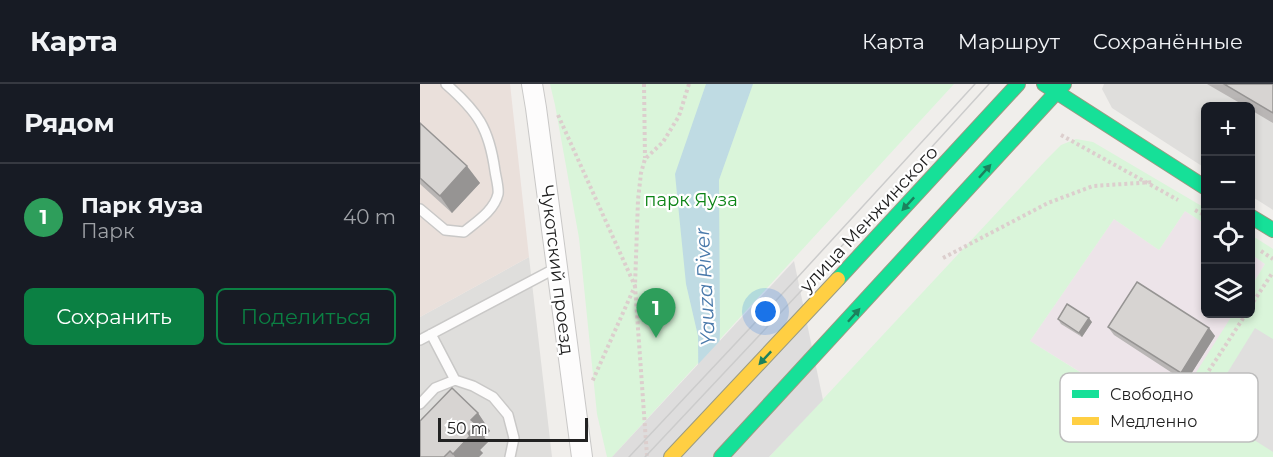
<!DOCTYPE html>
<html lang="ru">
<meta charset="utf-8">
<style>
body{margin:0;font-family:Montserrat,sans-serif;background:#242831;color:#f1f3f6}
.controls{position:absolute;right:18px;top:18px;display:grid;overflow:hidden;border-radius:9px;box-shadow:0 3px 9px #0003}
.controls button{width:54px;height:54px;display:grid;place-items:center;padding:0;border:0;border-bottom:2px solid #363941;background:#171b24;color:#f1f3f6;font:30px sans-serif}
.scale{position:absolute;left:18px;bottom:15px;width:150px;box-sizing:border-box;padding-left:6px;border:3px solid #222;border-top:0;font-size:16px;line-height:21px;white-space:nowrap;color:#222;-webkit-text-stroke:4px #fff;paint-order:stroke}
.you{position:absolute;left:346px;top:228px;width:21px;height:21px;margin:-15px;border:4px solid #fff;border-radius:50%;background:#1a73e8;box-shadow:0 0 0 9px #1a73e833}
.badge{display:grid;place-items:center;width:39px;height:39px;border-radius:50%;background:#0b8043;color:#fff;font-size:20px;font-weight:700}
.pin{position:absolute;translate:-50% -50px;filter:drop-shadow(0 2px 3px #0008)}
.pin::after{content:'';position:absolute;top:32px;width:21px;height:18px;background:inherit;clip-path:polygon(0 0,100% 0,50% 100%)}
.list{margin:0;padding:0;list-style:none}
h2{display:flex;justify-content:space-between;align-items:center;height:78px;margin:0;padding:0 24px;font-size:26px}
h2 small{font-size:20px;font-weight:400;color:#9ea1a6}
.list li{display:grid;grid-template-columns:39px 1fr auto;gap:18px;align-items:center;box-sizing:border-box;height:108px;padding:0 24px;border-top:2px solid #363941}
.list b{display:block;font-size:22px;white-space:nowrap}
.list p{margin:0;font-size:20px;white-space:nowrap;color:#9ea1a6}
.list em{font-size:20px;font-style:normal;color:#9ea1a6}
.actions{display:flex;gap:12px;padding:18px 24px}
.actions a{flex:1;padding:14px 0;border:2px solid #0b8043;border-radius:9px;text-align:center;font-size:21px;color:#0b8043}
.actions .main{background:#0b8043;color:#fff}
.icon{flex:none;width:33px;height:33px;fill:none;stroke:currentColor;stroke-width:2;stroke-linecap:round;stroke-linejoin:round}
.map{position:relative;flex:none;width:853px;height:373px;overflow:hidden}
header{display:flex;align-items:center;gap:36px;box-sizing:border-box;height:84px;padding:0 30px;background:#171b24;border-bottom:2px solid #363941}
header strong{font-size:28px}
nav{display:flex;gap:33px;margin-inline-start:auto;font-size:21px}
main{display:flex}
aside{flex:1;background:#171b24}
.map>svg:first-child{display:block}
</style>
<header>
<strong>Карта</strong>
<nav><a>Карта</a><a>Маршрут</a><a>Сохранённые</a></nav>
</header>
<main>
<aside>
<h2>Рядом<small></small></h2>
<ul class="list">
<li><span class="badge" style="background:#2e9e5b">1</span><div><b>Парк Яуза</b><p>Парк</p></div><em>40 m</em></li>
</ul>
<div class="actions"><a class="main">Сохранить</a><a>Поделиться</a></div>
</aside>
<div class="map">
<svg width="853" height="373" viewBox="0 0 853 373">
<rect width="100%" height="100%" fill="#f0eeeb"/>
<path fill="#dfdedc" d="M684 0H853V126L831 112 830 22H786L785 84 692 24 682 5Z
M109 173 132 373H0V233Z"/>
<path fill="#ede4e9" d="M765 127 785 140 786 230H814L753 325 705 296 696 310 610 257 694 135 739 166Z
M831 170 845 180 831 203Z"/>
<path fill="#eae0db" d="M0 0H90L109 173 0 233Z"/>
<path fill="#daf5da" d="M130 0H534L192 373H187L177 330 159 154 135 21Z
M656 55 673 58 785 124V140L765 127 739 166 694 135 610 257 695 310 705 296 753 325 813 230H830L831 203 845 180 831 170V151L853 165V373H349L627 75 641 61Z"/>
<path fill="#e0dfde" d="M835 244 853 255V368L785 325Z"/>
<path fill="#bfdbe3" d="M286 0H333L299 96 300 245 296 373H279L278 252 266 200 255 90Z"/>
<path fill="#dedddd" d="M374 177 403 316 349 373H192Z"/>
<g fill="none" stroke-linecap="round" stroke-linejoin="round">
<defs>
<path id="lane" d="M0 125 25 146 44 148C56 138 74 127 78 110 79 104 76 94 75 87 69 44 58 28 26 0
M11 250 35 296
M0 256 136 184
M0 320 15 304 35 296 53 302 73 313 88 331 94 354 90 373"/>
<path id="street" d="M112 0 116 24 162 373"/>
<path id="fast" d="M624 0 786 104
M830 132 853 146
M418 195 598 0
M301 373 644 0"/>
<path id="slow" d="M251 373 418 195"/>
</defs>
<use href="#lane" stroke="#c9c8c7" stroke-width="12"/>
<use href="#street" stroke="#c9c8c7" stroke-width="22"/>
<use href="#fast" stroke="#999a82" stroke-width="16"/>
<use href="#slow" stroke="#999a82" stroke-width="16"/>
<path stroke="#dccecd" stroke-width="4" stroke-dasharray="3 3" stroke-linecap="butt" d="M224 0 225 74
M138 31 215 202 172 298
M641 51 758 116
M775 126 786 132
M841 167 853 175
M523 174 628 119 673 102 734 98
M830 223 853 188
M769 317 826 230
M227 372 215 202 218 116 221 89 225 75 243 58 259 32 269 0"/>
<use href="#lane" stroke="#fdfcfc" stroke-width="9"/>
<use href="#street" stroke="#fdfcfc" stroke-width="20"/>
<use href="#fast" stroke="#16e098" stroke-width="14"/>
<use href="#slow" stroke="#ffcf43" stroke-width="14"/>
<path stroke="#ccc" stroke-width="1.5" d="M209 373 377 194 555 0
M225 373 380 208 569 0"/>
</g>
<path fill="#b9b6b5" d="M787 0H853V39L831 26V22H825Z
M0 39 60 99 32 129 0 100Z
M638 235 672 238 662 253 641 240Z
M688 243 789 244 795 252 766 298 694 251Z
M58 329 70 347 64 353 68 358 60 366 63 369 59 373H0Z"/>
<path fill="#969493" d="M47 82 60 99 32 129 20 112Z
M669 234 672 238 662 253 659 249Z
M789 244 795 252 766 298 761 289Z
M58 329 70 347 64 353 68 358 60 366 63 369 59 373H35L33 370 48 349 51 336Z"/>
<path fill="#d7d4d2" stroke="#969493" stroke-width="1.5" d="M804 0H853V29Z
M0 39 47 82 20 112 0 94Z
M717 198 789 244 761 289 688 243Z
M647 220 669 234 659 249 638 235Z
M32 304 58 329 51 336 56 340 48 349 50 352 33 370 30 367 24 373H0V337Z"/>
<defs><path id="oneway-solid" d="M-6-.8H1V-3.2L6.5 0L1 3.2V.8H-6Z" transform="scale(1.5)"/></defs>
<g fill="#1c815d">
<use href="#oneway-solid" transform="translate(565 87) rotate(-48)"/>
<use href="#oneway-solid" transform="translate(488 120) rotate(133)"/>
<use href="#oneway-solid" transform="translate(434 231) rotate(-48)"/>
<use href="#oneway-solid" transform="translate(345 274) rotate(133)"/>
</g>
<g text-anchor="middle" stroke-width="4.5" stroke-linejoin="round" paint-order="stroke">
<g font-size="18" fill="#0c8416" stroke="#fff">
<text x="271" y="122">парк Яуза</text>
</g>
<g font-size="18" fill="#222" stroke="#fff">
<text transform="translate(449 135) rotate(-47)" y="6">улица Менжинского</text>
<text transform="translate(137 186) rotate(83)" y="6">Чукотский проезд</text>
</g>
<g font-size="20" font-style="italic" fill="#4a7aab" stroke="#fff">
<text transform="translate(285 203) rotate(-93)" y="7">Yauza River</text>
</g>
</g>
<rect x="640" y="289" width="198" height="69" rx="9" fill="#fff" stroke="#bdbdbd" stroke-width="1.5"/>
<rect x="652" y="306" width="27" height="8" fill="#16e098"/>
<rect x="652" y="333" width="27" height="8" fill="#ffcf43"/>
<g font-size="16" fill="#222">
<text x="690" y="316">Свободно</text>
<text x="690" y="343">Медленно</text>
</g>
</svg>
<div class="controls">
<button>+</button>
<button>−</button>
<button><svg class="icon" aria-label="locate" viewBox="0 0 24 24"><circle cx="12" cy="12" r="6"/><path d="M12 2v4M12 18v4M2 12h4M18 12h4"/></svg></button>
<button><svg class="icon" aria-label="layers" viewBox="0 0 24 24"><path d="M12 4l9 5-9 5-9-5zM3 14l9 5 9-5"/></svg></button>
</div>
<div class="scale">50 m</div>
<div class="you"></div>
<div class="pin badge" style="left:236px;top:254px;background:#2e9e5b">1</div>
</div>
</main>
